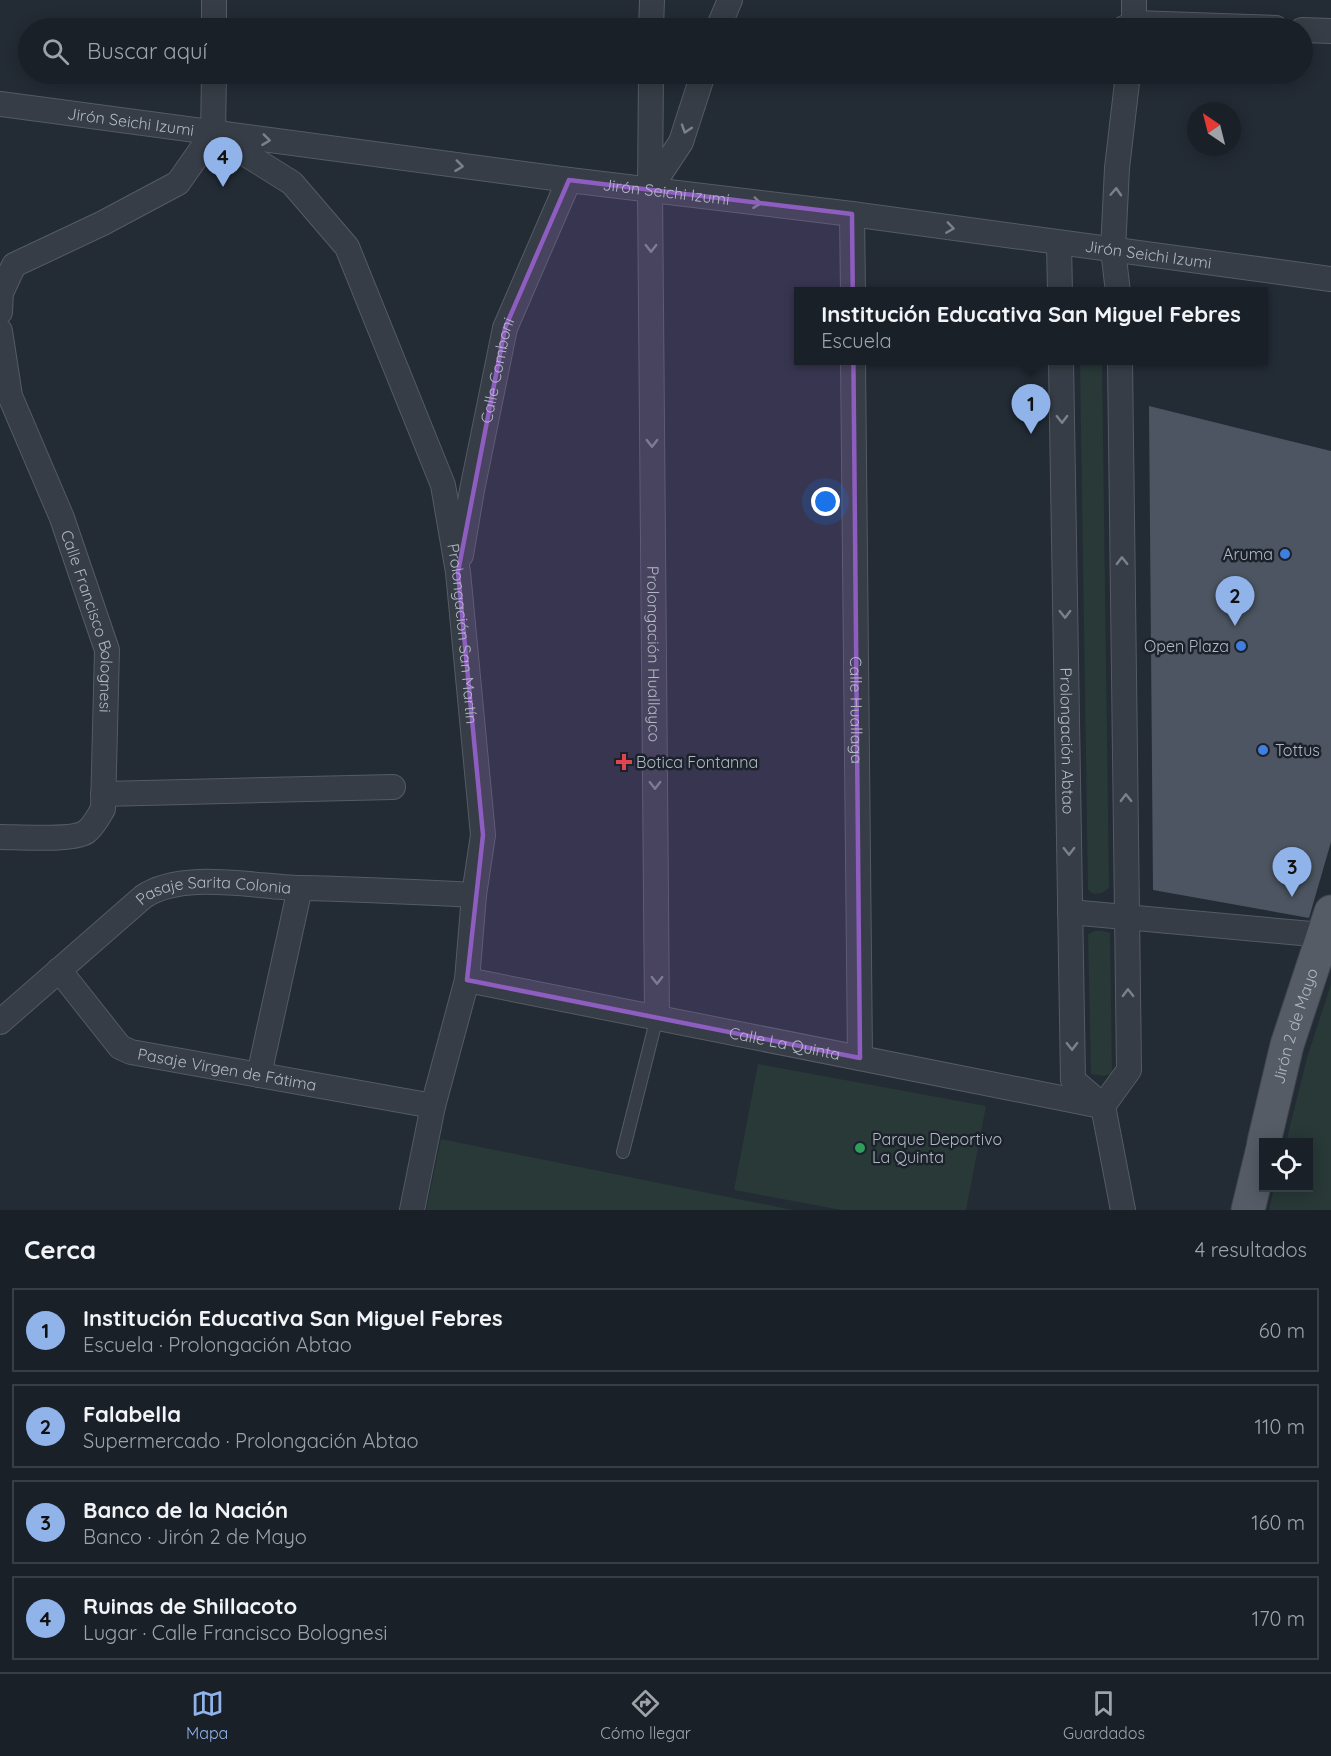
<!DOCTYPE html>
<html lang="es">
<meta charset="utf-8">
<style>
body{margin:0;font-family:Quicksand,sans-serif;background:#272d34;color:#f1f3f6}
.controls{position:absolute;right:18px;bottom:18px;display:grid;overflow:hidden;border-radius:0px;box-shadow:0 3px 15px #0003}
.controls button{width:54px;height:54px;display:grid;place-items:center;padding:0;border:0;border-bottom:2px solid #383e45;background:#1a2028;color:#f1f3f6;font:30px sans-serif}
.compass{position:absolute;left:1187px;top:102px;width:54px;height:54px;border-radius:50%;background:#1a2028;box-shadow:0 3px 15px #0003;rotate:325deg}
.you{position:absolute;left:826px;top:502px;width:21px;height:21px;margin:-15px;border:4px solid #fff;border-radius:50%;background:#1a73e8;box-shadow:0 0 0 9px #1a73e833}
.badge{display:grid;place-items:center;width:39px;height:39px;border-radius:50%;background:#90b3e9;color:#111;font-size:20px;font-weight:700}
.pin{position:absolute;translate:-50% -50px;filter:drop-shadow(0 2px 3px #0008)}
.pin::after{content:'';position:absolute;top:32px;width:21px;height:18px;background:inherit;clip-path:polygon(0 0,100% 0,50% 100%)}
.popup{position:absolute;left:794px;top:287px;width:474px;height:78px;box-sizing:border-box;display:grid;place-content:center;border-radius:0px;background:#1a2028;filter:drop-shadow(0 2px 4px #0005);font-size:20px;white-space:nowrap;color:#9fa3a8}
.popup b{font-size:22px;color:#f1f3f6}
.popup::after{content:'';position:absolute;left:50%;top:100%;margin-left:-12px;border:12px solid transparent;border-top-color:#1a2028}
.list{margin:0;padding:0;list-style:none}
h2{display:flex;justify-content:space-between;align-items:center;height:78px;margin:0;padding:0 24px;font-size:26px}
h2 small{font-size:20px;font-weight:400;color:#9fa3a8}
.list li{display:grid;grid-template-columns:39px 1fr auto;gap:18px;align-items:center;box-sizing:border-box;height:84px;margin:0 12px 12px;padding:0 12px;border:2px solid #383e45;border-radius:0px}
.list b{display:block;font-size:22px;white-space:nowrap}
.list p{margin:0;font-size:20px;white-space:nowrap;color:#9fa3a8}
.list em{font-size:20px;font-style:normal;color:#9fa3a8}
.icon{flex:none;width:33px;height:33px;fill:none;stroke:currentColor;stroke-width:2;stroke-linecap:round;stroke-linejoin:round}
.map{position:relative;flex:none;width:1331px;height:1210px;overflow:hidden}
.search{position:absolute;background:#1a2028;box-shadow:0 3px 15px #0003;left:18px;right:18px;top:18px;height:66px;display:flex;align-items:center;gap:15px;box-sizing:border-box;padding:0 21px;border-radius:33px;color:#9fa3a8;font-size:22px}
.sheet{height:462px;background:#1a2028}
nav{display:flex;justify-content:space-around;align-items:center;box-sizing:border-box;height:84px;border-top:2px solid #383e45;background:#1a2028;font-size:16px;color:#9fa3a8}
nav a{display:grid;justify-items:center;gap:3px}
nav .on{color:#90b3e9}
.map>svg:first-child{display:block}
</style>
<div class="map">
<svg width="1331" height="1210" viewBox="0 0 1331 1210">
<rect width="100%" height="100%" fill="#232b35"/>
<path fill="#283938" d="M1080 361H1102L1109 888 1102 893 1094 894 1088 890Z
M1095 931H1103L1110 933 1112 1073 1104 1076 1091 1074 1088 934Z
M1331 984V1210H1269L1274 1188H1308V1142H1286L1307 1058Z
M758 1064 986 1106 966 1210H842L734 1190Z
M441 1139 793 1210H426Z"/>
<path fill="#4c5561" d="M1149 406 1331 451V842L1309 918 1153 890Z"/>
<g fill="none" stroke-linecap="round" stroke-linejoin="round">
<defs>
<path id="lane" d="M623 1152 657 1017"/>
<g id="street">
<path d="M1134 0V28"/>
<path d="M214 28V0"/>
<path d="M651 28 652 0"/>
<path d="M718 28 730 0"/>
<path d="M1124 28 1135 23 1276 28"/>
<path d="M1302 30 1331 31"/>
<path id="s1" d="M651 74 650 189 657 1017"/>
<path id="s2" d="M0 104 569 180 852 214 1331 279"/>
<path d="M213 133 214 74"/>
<path id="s3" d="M220 138 292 183 347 247 443 485 458 572 483 835 474 895 467 980 433 1106 412 1210"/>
<path d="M650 189 681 142 703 74"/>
<path d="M852 214 853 292"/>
<path d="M1059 243 1060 292"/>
<path d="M1118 292 1113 250 1117 168 1128 74"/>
<path d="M0 312 1 293 14 265 103 223 178 183 213 133"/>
<path id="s4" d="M0 331 10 396 62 518 107 650 103 809C98 817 94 826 86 832 73 841 17 837 0 837"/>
<path id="s5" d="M853 360 860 1058"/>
<path id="s6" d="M1061 360 1073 1080 1103 1106 1123 1210"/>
<path id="s7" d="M461 555 472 490 505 328 569 180"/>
<path d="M103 794 393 787"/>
<path d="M1070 912 1323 935"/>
<path id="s8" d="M59 970 120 1047 131 1052 433 1106"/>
<path id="s9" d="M467 980 1101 1106"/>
<path id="s10" d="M0 1022 143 897C182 870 254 887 300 888 358 889 416 892 474 895"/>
<path d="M259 1075 300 888"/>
<path d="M1103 1106 1129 1070 1120 360"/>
</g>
<g id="primary">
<path id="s11" d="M1264 1142 1287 1045 1331 912"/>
<path d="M1248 1210 1264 1144"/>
</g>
</defs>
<use href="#lane" stroke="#545b64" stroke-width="14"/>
<use href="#street" stroke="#545b64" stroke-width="26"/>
<use href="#primary" stroke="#40464f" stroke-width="35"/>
<use href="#lane" stroke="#373d46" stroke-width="12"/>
<use href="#street" stroke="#373d46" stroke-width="24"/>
<use href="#primary" stroke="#555c66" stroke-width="33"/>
</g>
<defs><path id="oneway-chevron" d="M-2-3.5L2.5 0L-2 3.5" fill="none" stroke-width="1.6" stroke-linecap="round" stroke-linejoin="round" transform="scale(1.5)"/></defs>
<g stroke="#7a818a">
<use href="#oneway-chevron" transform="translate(686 129) rotate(108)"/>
<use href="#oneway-chevron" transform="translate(266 140) rotate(7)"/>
<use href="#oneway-chevron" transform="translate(459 166) rotate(7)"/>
<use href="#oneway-chevron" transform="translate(1116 192) rotate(-87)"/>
<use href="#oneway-chevron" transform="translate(757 203) rotate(7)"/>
<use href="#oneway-chevron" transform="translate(950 228) rotate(8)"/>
<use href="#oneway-chevron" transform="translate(651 248) rotate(90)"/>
<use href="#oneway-chevron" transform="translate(1062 419) rotate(89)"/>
<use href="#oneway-chevron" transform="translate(652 443) rotate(90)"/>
<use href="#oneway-chevron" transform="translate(1122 561) rotate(-91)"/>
<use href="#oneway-chevron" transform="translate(1065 614) rotate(89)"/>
<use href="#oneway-chevron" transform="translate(655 785) rotate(90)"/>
<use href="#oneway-chevron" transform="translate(1126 798) rotate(-91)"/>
<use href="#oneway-chevron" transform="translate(1069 851) rotate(89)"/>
<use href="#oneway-chevron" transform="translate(657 980) rotate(90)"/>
<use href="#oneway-chevron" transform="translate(1128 993) rotate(-91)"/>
<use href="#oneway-chevron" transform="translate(1072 1046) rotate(89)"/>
</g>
<path fill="#8e5dc0" fill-opacity="0.2" stroke="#8e5dc0" stroke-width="4.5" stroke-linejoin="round" d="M569 180 852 214 860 1058 467 980 483 835 458 572 505 328Z"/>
<g fill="#3f7fe0" stroke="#1c222b" stroke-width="2">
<circle cx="1285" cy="554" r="6"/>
<circle cx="1241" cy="646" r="6"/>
<circle cx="1263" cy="750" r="6"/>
</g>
<path fill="#e0444e" stroke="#1c222b" stroke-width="2" d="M621 753h6v6h6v6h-6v6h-6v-6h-6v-6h6z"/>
<circle fill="#2e9e5b" stroke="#1c222b" stroke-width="2" cx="860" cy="1148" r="6"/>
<g text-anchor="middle" stroke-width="5" stroke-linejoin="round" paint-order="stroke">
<g font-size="16" fill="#b1b8c2" stroke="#1c222b">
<text dy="6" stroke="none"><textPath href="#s2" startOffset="132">Jirón Seichi Izumi</textPath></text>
<text dy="6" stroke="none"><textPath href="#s2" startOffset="672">Jirón Seichi Izumi</textPath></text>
<text dy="6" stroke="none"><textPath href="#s2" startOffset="1158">Jirón Seichi Izumi</textPath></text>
<text dy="6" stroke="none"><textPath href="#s7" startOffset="188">Calle Comboni</textPath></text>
<text dy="6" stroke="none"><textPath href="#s4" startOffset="306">Calle Francisco Bolognesi</textPath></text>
<text dy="6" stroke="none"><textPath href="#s3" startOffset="576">Prolongación San Martín</textPath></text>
<text dy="6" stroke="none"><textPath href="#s1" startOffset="580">Prolongación Huallayco</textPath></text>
<text dy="6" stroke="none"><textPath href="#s5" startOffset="350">Calle Huallaga</textPath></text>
<text dy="6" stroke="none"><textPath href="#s6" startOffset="381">Prolongación Abtao</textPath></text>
<text dy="6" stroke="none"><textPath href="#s10" startOffset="262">Pasaje Sarita Colonia</textPath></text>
<text dy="6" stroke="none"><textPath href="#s11" startOffset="120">Jirón 2 de Mayo</textPath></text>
<text dy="6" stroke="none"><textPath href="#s9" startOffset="324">Calle La Quinta</textPath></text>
<text dy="6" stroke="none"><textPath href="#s8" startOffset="208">Pasaje Virgen de Fátima</textPath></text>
</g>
<g font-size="16" fill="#b1b8c2" stroke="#1c222b" text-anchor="start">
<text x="1273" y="560" text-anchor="end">Aruma</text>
<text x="1229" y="652" text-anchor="end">Open Plaza</text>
<text x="1275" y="756">Tottus</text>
<text x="636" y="768">Botica Fontanna</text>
<text x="872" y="1145">Parque Deportivo<tspan x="872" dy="18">La Quinta</tspan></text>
</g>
</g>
</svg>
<div class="controls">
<button><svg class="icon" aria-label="locate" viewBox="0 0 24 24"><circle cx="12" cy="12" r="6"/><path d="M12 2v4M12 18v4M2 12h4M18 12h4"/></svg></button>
</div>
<svg class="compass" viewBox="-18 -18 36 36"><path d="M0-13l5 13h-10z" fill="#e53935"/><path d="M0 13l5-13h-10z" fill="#9fa3a8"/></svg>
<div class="you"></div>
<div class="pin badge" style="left:1031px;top:434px">1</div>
<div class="popup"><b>Institución Educativa San Miguel Febres</b>Escuela</div>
<div class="pin badge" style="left:1235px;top:626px">2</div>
<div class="pin badge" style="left:1292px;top:897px">3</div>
<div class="pin badge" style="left:223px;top:187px">4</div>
<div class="search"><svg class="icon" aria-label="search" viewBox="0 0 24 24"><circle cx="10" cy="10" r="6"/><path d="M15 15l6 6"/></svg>Buscar aquí</div>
</div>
<section class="sheet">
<h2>Cerca<small>4 resultados</small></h2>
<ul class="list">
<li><span class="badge">1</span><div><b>Institución Educativa San Miguel Febres</b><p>Escuela · Prolongación Abtao</p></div><em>60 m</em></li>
<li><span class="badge">2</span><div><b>Falabella</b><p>Supermercado · Prolongación Abtao</p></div><em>110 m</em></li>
<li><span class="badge">3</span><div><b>Banco de la Nación</b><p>Banco · Jirón 2 de Mayo</p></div><em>160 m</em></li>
<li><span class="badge">4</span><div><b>Ruinas de Shillacoto</b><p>Lugar · Calle Francisco Bolognesi</p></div><em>170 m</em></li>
</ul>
</section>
<nav>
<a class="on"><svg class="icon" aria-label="map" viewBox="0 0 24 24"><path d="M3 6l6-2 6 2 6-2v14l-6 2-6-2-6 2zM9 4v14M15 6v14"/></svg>Mapa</a>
<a><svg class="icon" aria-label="directions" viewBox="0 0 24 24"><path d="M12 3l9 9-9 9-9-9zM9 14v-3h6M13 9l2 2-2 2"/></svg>Cómo llegar</a>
<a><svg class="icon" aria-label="saved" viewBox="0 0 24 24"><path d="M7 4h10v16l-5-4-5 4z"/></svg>Guardados</a>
</nav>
